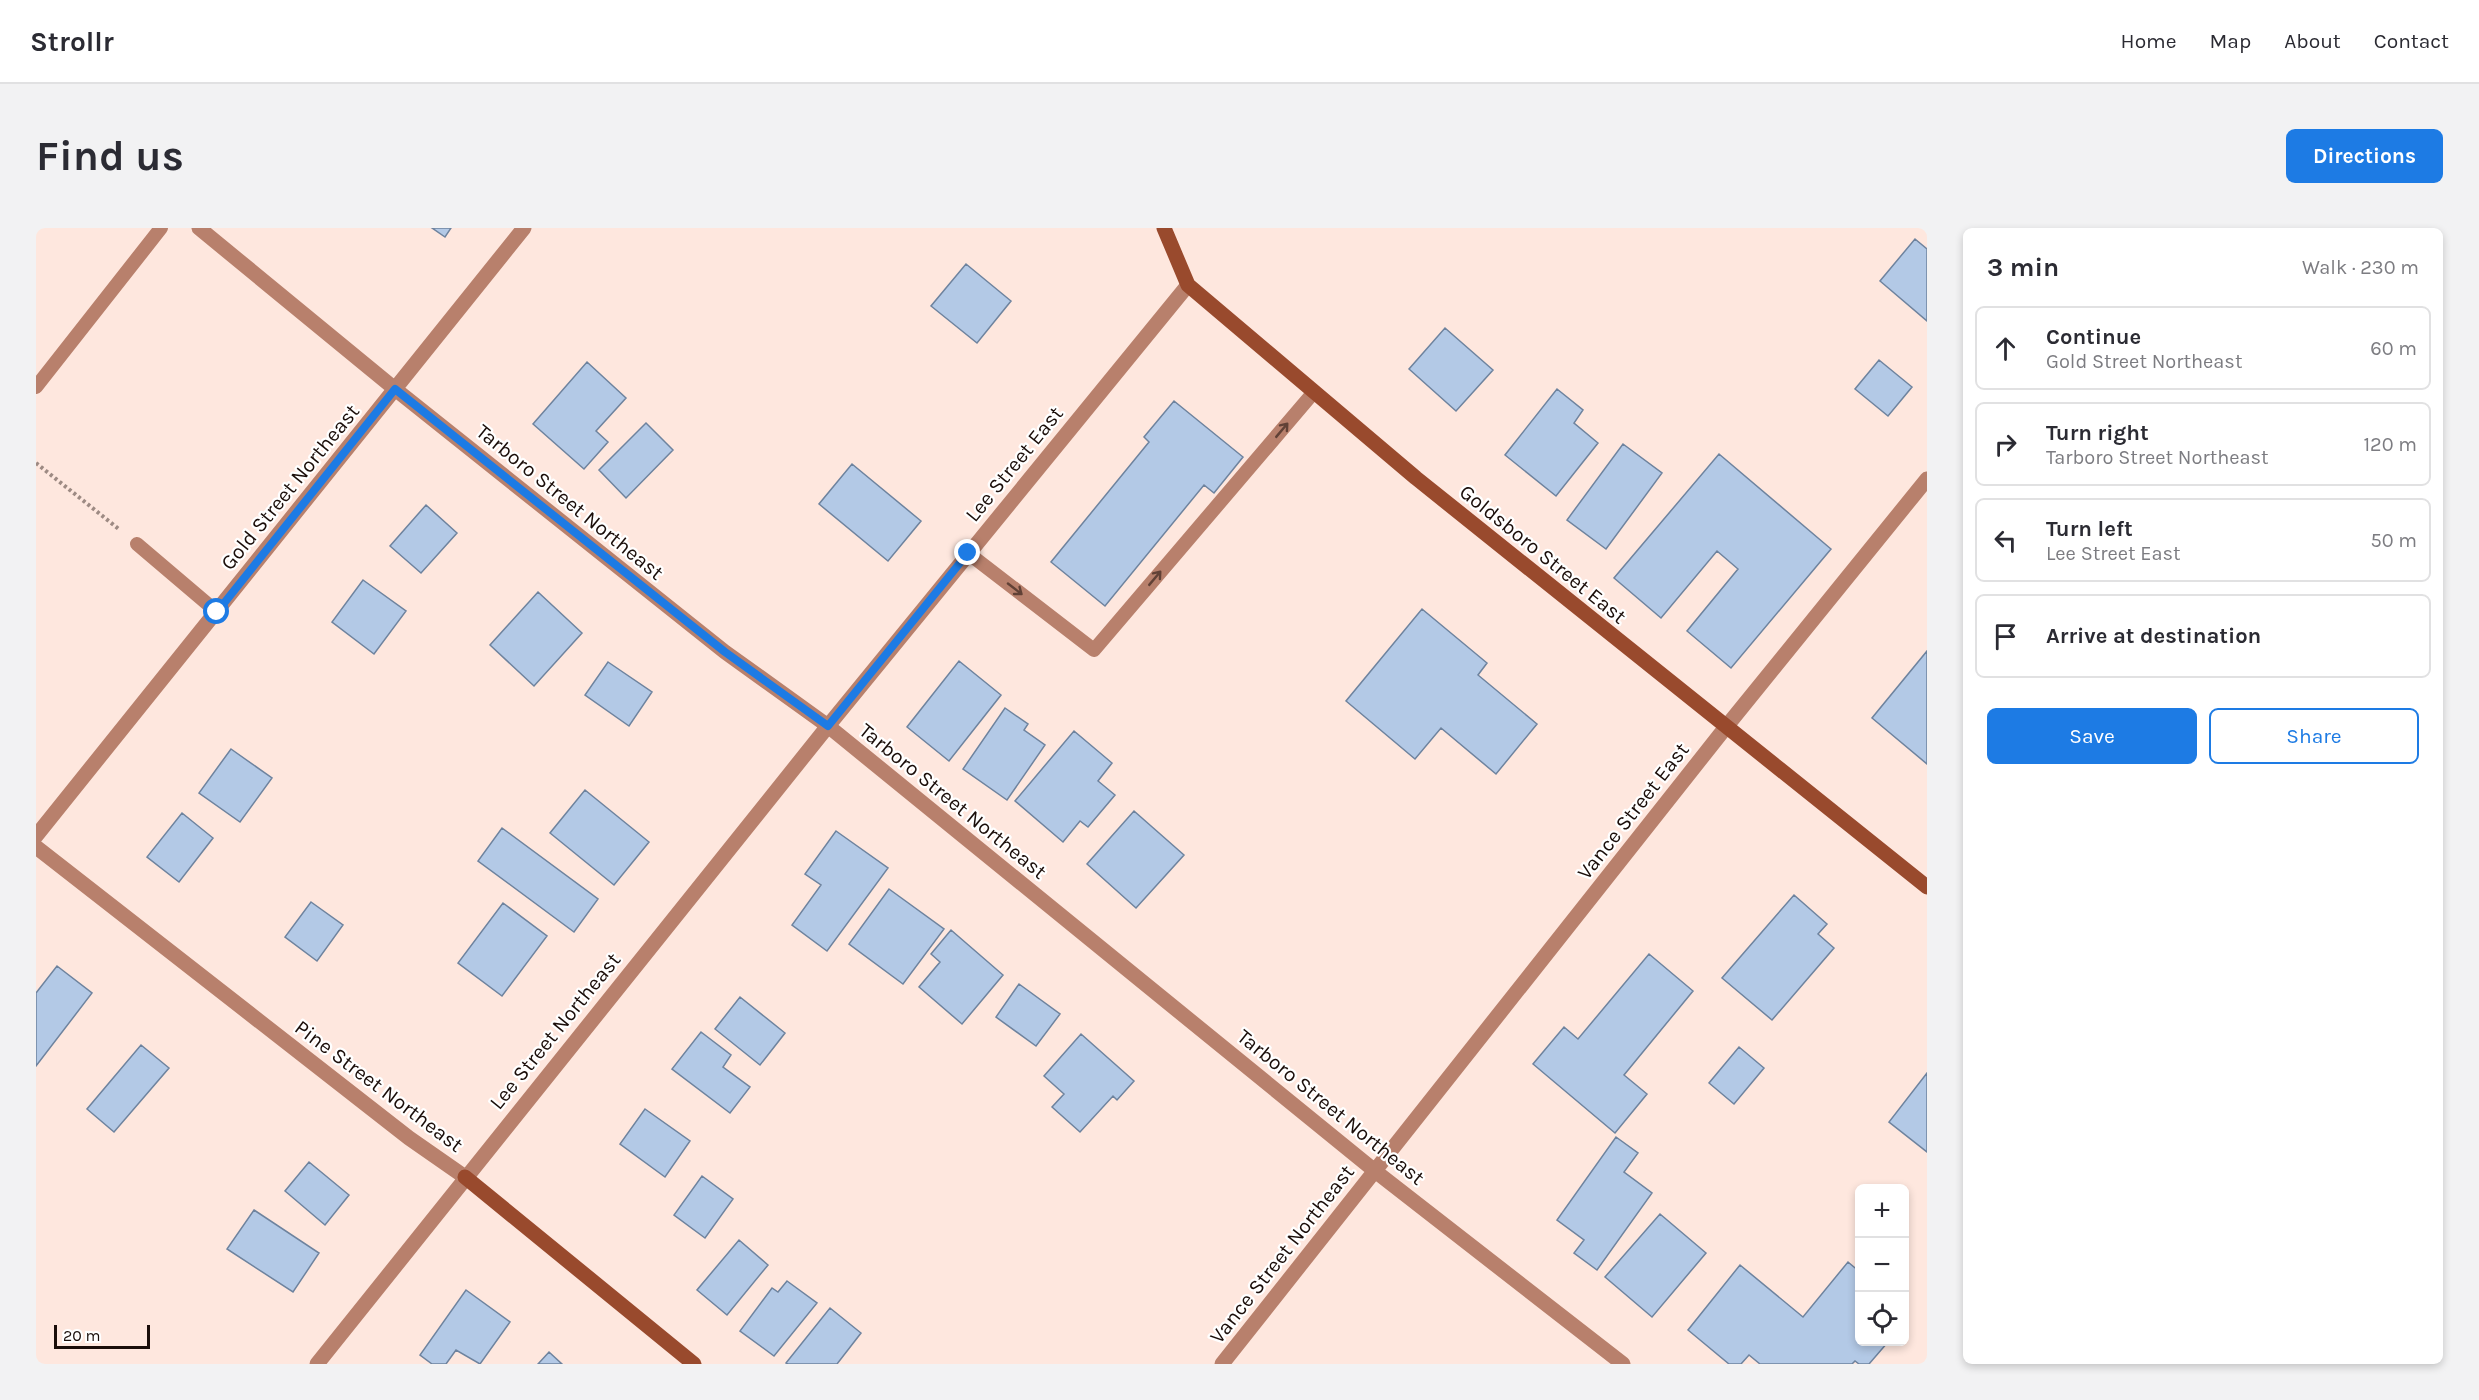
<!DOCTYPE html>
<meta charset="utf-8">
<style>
body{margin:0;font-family:Karla,sans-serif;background:#f2f2f3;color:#2b2b33}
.controls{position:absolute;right:18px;bottom:18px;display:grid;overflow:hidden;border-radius:9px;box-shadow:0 3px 9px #0003}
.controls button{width:54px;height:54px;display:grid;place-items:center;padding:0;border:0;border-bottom:2px solid #e1e1e2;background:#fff;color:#2b2b33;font:30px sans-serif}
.scale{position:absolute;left:18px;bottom:15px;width:96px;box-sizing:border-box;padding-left:6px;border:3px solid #1a0d09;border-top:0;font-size:16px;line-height:21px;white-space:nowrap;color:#1a0d09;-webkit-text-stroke:4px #fff;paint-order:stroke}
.stop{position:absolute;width:18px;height:18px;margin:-14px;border:4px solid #1d7be4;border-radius:50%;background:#fff}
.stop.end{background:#1d7be4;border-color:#fff;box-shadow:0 2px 6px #0008}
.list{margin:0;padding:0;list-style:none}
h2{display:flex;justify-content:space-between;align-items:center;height:78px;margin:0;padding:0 24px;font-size:26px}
h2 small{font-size:20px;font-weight:400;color:#7c7c81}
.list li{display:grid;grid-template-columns:39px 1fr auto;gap:18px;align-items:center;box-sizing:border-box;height:84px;margin:0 12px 12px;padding:0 12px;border:2px solid #e1e1e2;border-radius:9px}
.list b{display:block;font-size:22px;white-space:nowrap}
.list p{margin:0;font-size:20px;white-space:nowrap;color:#7c7c81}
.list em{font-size:20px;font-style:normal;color:#7c7c81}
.actions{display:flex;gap:12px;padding:18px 24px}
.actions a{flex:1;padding:14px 0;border:2px solid #1d7be4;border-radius:9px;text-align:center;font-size:21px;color:#1d7be4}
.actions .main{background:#1d7be4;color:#fff}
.icon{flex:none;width:33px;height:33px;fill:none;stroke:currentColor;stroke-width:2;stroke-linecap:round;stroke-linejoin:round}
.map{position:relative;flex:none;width:1891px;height:1136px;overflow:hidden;border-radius:9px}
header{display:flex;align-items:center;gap:36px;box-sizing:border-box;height:84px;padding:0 30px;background:#fff;border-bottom:2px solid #e1e1e2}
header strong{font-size:28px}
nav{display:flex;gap:33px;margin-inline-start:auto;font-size:21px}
.intro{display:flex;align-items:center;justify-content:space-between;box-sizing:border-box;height:144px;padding:0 36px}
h1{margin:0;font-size:42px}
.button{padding:15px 27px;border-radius:9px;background:#1d7be4;color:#fff;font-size:21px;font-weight:700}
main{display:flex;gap:36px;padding:0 36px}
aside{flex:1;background:#fff;border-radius:9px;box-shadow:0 3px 9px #0003}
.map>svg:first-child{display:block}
</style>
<header>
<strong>Strollr</strong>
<nav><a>Home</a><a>Map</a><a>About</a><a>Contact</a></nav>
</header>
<div class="intro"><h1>Find us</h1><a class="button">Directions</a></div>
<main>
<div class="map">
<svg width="1891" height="1136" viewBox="0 0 1891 1136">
<rect width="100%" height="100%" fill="#fee7de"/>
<path fill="#b3c9e6" stroke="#6e839e" stroke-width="1.5" d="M396 0H415L409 9Z
M1879 11 1891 21V93L1844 53Z
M930 36 975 73 941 115 895 78Z
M1409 100 1457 142 1420 183 1373 141Z
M1843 132 1876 159 1852 188 1819 161Z
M551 134 590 170 560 203 572 214 548 241 497 196Z
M1521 161 1547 182 1538 195 1562 215 1520 268 1469 227Z
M1138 173 1207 229 1178 265 1168 257 1069 378 1015 334 1113 214 1108 209Z
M610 195 637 222 590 270 563 242Z
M1587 216 1626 245 1570 321 1531 292Z
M1683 226 1795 321 1695 440 1651 403 1702 341 1681 323 1625 390 1578 350Z
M816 236 885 293 852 333 783 276Z
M390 277 421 305 385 345 354 318Z
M327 352 370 383 338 426 296 394Z
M502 364 546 405 498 458 454 417Z
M1386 381 1451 435 1442 447 1501 496 1460 546 1405 500 1379 531 1310 473Z
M1891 423V536L1836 490Z
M923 433 965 467 913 533 871 499Z
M572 434 616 464 593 498 549 467Z
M969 480 992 496 988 502 1009 517 971 572 927 541Z
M1038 503 1076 535 1062 553 1079 567 1052 599 1044 593 1027 614 979 573Z
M195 521 236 550 204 594 163 565Z
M549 562 613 614 578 657 514 605Z
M1098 583 1148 627 1100 680 1051 636Z
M146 585 177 610 143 654 111 629Z
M466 600 562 671 538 704 442 633Z
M800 603 852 640 791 723 756 697 785 657 769 646Z
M853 661 908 701 867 756 813 716Z
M1758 667 1791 696 1782 706 1798 720 1736 792 1686 750Z
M275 674 307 697 281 733 249 709Z
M467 675 511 708 466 768 422 735Z
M915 702 967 747 926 796 883 759 904 734 895 726Z
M1613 726 1657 763 1588 847 1611 866 1579 905 1497 836 1528 799 1542 811Z
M21 738 56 765 0 838V765Z
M983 756 1024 786 1000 818 960 789Z
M704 769 749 805 724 837 679 801Z
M665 804 695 827 687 839 714 859 694 885 636 841Z
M1045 806 1098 853 1081 872 1077 868 1044 904 1016 879 1028 866 1008 848Z
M105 817 133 840 78 904 51 881Z
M1703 819 1728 840 1698 876 1673 855Z
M1891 845V924L1853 894Z
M609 881 654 913 629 949 584 916Z
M1580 909 1602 925 1588 944 1616 965 1561 1042 1538 1025 1548 1012 1521 992Z
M273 934 313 967 289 997 249 963Z
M666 948 697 971 669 1010 638 987Z
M218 982 283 1025 257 1064 191 1021Z
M1624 986 1670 1025 1616 1089 1569 1049Z
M703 1012 732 1037 691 1087 661 1062Z
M1812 1034 1824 1044V1114H1852L1833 1136H1823L1819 1133 1816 1136H1724L1713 1127 1705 1136H1693L1652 1102 1704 1037 1767 1089Z
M751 1053 781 1075 738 1128 704 1103 736 1060 742 1064Z
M430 1062 474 1094 444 1136 420 1122 410 1136H396L384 1127Z
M794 1080 825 1105 801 1136H752L750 1135Z
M513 1124 526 1136H502Z"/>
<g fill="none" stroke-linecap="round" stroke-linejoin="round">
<path stroke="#9d8a83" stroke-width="4" stroke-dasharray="3 3" stroke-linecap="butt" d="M0 235 84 302"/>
<path stroke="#b8806c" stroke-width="14" d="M0 159 125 0
M101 316 181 384
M932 325 1058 422 1278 164"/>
<path stroke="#b8806c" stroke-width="15" d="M163 0 359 161 689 424 792 498 1339 943 1587 1136
M0 608 488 0
M0 619 373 910 429 949
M281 1136 792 498 1152 57
M1186 1136 1690 499 1891 251"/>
<path stroke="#994a2d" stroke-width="15" d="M1128 0 1152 57 1380 250 1891 659
M429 949 658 1136"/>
</g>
<defs><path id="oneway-shaft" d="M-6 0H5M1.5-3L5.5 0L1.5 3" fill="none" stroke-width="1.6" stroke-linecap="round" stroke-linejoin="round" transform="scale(1.5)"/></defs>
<g stroke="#614136">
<use href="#oneway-shaft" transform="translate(1246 202) rotate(-50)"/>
<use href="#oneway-shaft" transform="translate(1119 350) rotate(-50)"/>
<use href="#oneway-shaft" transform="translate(979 361) rotate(38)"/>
</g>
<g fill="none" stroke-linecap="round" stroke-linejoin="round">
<path stroke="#1d7be4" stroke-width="8" d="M181 384 359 161 689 424 792 498 932 325"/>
</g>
<g text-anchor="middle" stroke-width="4.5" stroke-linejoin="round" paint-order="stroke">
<g font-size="21" fill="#1a0d09" stroke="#fff">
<text transform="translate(978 236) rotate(-51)" y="7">Lee Street East</text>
<text transform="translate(254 259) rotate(-51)" y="7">Gold Street Northeast</text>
<text transform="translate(534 274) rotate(39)" y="7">Tarboro Street Northeast</text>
<text transform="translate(1507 326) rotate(39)" y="7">Goldsboro Street East</text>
<text transform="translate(917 573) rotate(39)" y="7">Tarboro Street Northeast</text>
<text transform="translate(1597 583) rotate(-52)" y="7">Vance Street East</text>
<text transform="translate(519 803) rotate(-51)" y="7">Lee Street Northeast</text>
<text transform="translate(343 858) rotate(37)" y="7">Pine Street Northeast</text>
<text transform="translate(1295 879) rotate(39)" y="7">Tarboro Street Northeast</text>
<text transform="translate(1246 1026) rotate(-52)" y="7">Vance Street Northeast</text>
</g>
</g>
</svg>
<div class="controls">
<button>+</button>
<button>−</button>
<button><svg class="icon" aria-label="locate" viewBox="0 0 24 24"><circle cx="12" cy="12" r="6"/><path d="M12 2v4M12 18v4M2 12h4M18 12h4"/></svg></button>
</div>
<div class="scale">20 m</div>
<div class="stop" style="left:181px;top:384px"></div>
<div class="stop end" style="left:932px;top:325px"></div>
</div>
<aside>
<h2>3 min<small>Walk · 230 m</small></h2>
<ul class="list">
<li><svg class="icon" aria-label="ahead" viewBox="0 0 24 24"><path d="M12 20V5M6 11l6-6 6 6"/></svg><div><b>Continue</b><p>Gold Street Northeast</p></div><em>60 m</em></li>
<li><svg class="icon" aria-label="right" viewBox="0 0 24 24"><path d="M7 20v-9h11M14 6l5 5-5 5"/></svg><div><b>Turn right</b><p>Tarboro Street Northeast</p></div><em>120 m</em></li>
<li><svg class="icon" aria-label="left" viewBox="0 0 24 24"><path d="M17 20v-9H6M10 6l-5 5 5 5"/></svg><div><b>Turn left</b><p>Lee Street East</p></div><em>50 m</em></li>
<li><svg class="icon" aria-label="arrive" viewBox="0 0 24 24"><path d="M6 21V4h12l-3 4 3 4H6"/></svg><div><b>Arrive at destination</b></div></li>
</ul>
<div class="actions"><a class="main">Save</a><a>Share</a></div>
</aside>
</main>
